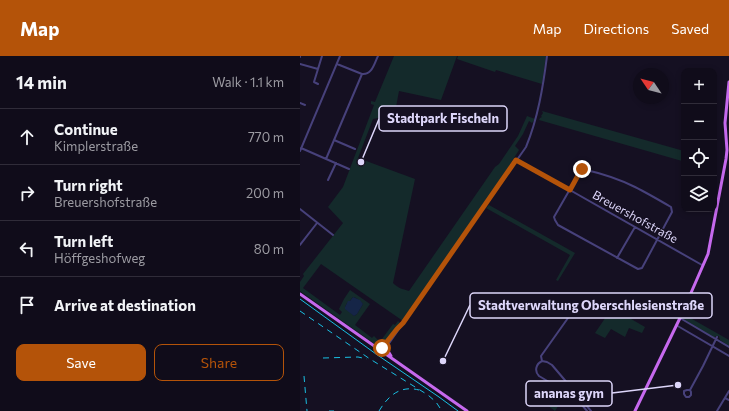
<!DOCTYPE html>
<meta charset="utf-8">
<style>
body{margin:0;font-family:Commissioner,sans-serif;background:#191523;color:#f1f3f6}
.controls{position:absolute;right:12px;top:12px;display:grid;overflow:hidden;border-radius:8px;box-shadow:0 2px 6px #0003}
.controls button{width:36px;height:36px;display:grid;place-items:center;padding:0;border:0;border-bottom:1px solid #302c39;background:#100c1a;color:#f1f3f6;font:20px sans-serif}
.compass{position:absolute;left:333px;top:12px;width:36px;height:36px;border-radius:50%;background:#100c1a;box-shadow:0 2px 6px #0003;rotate:305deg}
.stop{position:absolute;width:12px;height:12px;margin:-9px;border:3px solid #b45309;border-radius:50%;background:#fff}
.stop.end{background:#b45309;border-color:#fff;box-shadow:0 1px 4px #0008}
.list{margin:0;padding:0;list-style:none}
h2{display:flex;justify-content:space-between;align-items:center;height:52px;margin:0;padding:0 16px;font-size:17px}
h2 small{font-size:13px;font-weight:400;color:#9c9ba2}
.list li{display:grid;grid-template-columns:26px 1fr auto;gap:12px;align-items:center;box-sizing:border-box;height:56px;padding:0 16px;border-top:1px solid #302c39}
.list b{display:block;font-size:15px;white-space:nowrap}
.list p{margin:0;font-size:13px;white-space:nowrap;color:#9c9ba2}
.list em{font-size:13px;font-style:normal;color:#9c9ba2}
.actions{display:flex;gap:8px;padding:12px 16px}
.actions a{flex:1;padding:9px 0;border:1px solid #b45309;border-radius:8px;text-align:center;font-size:14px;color:#b45309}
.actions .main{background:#b45309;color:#fff}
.icon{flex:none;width:22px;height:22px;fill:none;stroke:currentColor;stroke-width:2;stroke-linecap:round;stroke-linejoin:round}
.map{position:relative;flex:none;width:429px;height:355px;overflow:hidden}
header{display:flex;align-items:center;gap:24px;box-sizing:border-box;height:56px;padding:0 20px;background:#b45309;color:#fff}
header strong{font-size:19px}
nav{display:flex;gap:22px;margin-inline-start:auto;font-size:14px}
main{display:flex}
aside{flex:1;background:#100c1a}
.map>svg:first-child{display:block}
</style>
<header>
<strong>Map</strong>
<nav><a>Map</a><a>Directions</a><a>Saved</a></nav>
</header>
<main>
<aside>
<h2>14 min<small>Walk · 1.1 km</small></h2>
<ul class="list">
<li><svg class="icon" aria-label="ahead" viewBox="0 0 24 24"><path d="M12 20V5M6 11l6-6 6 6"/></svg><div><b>Continue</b><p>Kimplerstraße</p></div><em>770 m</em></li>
<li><svg class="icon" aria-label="right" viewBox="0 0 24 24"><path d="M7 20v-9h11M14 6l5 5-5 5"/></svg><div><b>Turn right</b><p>Breuershofstraße</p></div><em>200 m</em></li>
<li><svg class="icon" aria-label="left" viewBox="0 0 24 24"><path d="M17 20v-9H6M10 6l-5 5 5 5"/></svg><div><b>Turn left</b><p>Höffgeshofweg</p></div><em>80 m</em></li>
<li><svg class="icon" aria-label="arrive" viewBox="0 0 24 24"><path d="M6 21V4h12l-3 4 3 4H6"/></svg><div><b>Arrive at destination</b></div></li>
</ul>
<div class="actions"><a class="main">Save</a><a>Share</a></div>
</aside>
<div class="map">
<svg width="429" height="355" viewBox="0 0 429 355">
<rect width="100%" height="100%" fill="#151022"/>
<path fill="#142a2b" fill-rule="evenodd" d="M94 0H157L141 44 99 35 93 67 78 62 73 63 58 102 115 123 93 227C98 232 102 233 109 235L195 111 199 108 218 80 227 60 235 63 232 67 229 65 223 78 215 90 219 94 206 115 103 265 21 208 3 232 40 259 42 256 39 253 44 243 50 234 70 248 55 269 72 282 74 280 79 285 80 283H82L93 268 95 269 98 265 100 267 82 289 79 291 0 235V226L4 220 3 218 43 167 28 151 43 131 74 49 71 48V45L75 46ZM53 241C57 242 60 245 63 248L57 258 54 260 45 251 47 247 49 246Z
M158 0H246L242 28 196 14 195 16 157 3Z
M242 55 384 95 382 105 239 64 240 62 242 61 241 60 243 57Z
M189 149 275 197 258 225 256 224 270 199 186 152Z
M312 252 345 271 342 277 329 272 325 281 311 273 305 282 295 277Z
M385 259 429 284V290L420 284 419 280H416L415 281H416H413L385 264 383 263Z
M248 327 266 338 255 355 243 346Z"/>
<path fill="#152547" d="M53 241 60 244 63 248 57 258 54 260 45 253V251L48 245H50Z"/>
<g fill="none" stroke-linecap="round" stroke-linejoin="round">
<path stroke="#47417b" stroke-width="2" d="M0 1V0
M0 8 18 13
M37 8 62 18C72 19 74 8 78 0
M18 28 14 26 22 0
M0 47 5 49
M34 84 55 93
M1 92 49 113
M0 95 40 0
M26 103 62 18
M217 104 402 209
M282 113C300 117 319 123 335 131 347 137 359 144 371 151L372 156 342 212 338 213 258 169 255 164 254 161 281 114Z
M28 124 36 107
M0 153 33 179
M0 189 17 167
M317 202 335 171
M380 262 429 291
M376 269 429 300
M80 294 100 270
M83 296 226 91C238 62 243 31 247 0
M242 305 241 300 268 262
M390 334H387L384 335V338L386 341H389L391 339V336L390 334 403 310 417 281
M425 342 429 344
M287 355 276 342 239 320C234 315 236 308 242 305L247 306 252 309 291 355
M417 355 429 335"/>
<path stroke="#c669ee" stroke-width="3" d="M0 238 167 355
M87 289 88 295 91 300
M335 355 380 262 408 198 426 103 427 94 425 67 429 26"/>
<path stroke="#19bfe2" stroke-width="1" d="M0 243 76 298 139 341 158 355"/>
<path stroke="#19bfe2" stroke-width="1" stroke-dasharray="6 5" stroke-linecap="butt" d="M0 255 70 303 128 339 136 346 142 355
M23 302 58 301 67 303
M4 320 7 355
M29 355H34
M79 355C88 340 100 329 119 334"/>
</g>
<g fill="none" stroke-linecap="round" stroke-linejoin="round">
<path stroke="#b45309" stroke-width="5" d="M82 292 97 273 103 267 216 104 270 134 281 114 282 113"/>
</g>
<g text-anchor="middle" stroke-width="3" stroke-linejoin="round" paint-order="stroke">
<g font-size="12" fill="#ddd6fa" stroke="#151022">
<text transform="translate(335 161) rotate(29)" y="4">Breuershofstraße</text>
</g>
</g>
<path fill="none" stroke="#ddd6fa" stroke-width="1.5" d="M61 106L79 63M143 305L170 249M378 329L312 337"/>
<g fill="#ddd6fa" stroke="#151022" stroke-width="1.5">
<circle cx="61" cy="106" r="4"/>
<circle cx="143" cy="305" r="4"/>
<circle cx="378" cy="329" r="4"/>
</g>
<g fill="#151022" stroke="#ddd6fa" stroke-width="1.5">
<rect x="79" y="50" width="128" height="25" rx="4"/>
<rect x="170" y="237" width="242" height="25" rx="4"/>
<rect x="226" y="325" width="86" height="25" rx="4"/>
</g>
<g font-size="13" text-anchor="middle" font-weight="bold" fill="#ddd6fa">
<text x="143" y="67">Stadtpark Fischeln</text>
<text x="291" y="254">Stadtverwaltung Oberschlesienstraße</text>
<text x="269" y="342">ananas gym</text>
</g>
</svg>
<div class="controls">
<button>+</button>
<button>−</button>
<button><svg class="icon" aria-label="locate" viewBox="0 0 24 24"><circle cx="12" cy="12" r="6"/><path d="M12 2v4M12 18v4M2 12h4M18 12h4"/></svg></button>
<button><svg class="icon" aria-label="layers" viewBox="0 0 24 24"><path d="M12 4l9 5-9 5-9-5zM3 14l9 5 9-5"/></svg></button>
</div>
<svg class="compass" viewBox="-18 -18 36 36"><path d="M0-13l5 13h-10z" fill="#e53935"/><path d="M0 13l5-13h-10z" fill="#9c9ba2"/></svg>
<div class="stop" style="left:82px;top:292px"></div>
<div class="stop end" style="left:282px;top:113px"></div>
</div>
</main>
